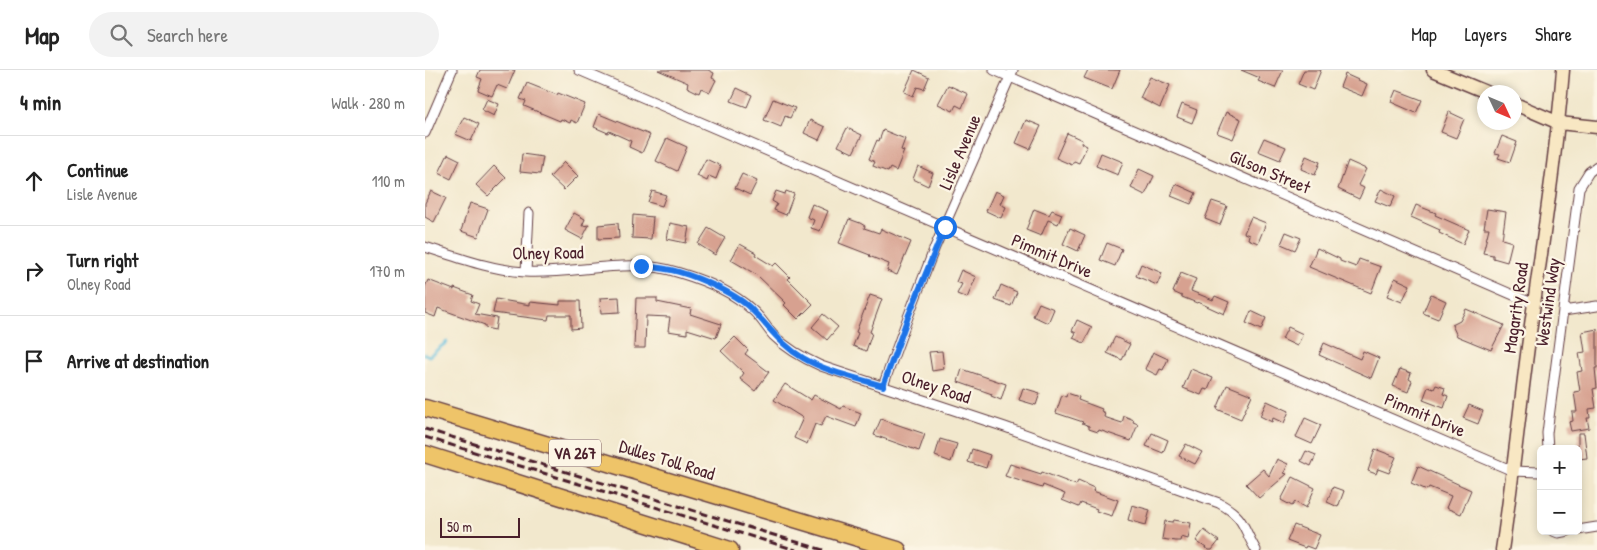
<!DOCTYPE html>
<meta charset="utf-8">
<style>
body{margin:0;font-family:"Patrick Hand",sans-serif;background:#f2f2f2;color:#222}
.controls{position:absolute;right:15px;bottom:15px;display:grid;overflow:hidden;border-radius:8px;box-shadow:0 2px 8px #0003}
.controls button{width:45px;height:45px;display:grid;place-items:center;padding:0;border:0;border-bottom:1px solid #e0e0e0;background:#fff;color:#222;font:25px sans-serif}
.compass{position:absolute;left:1052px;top:15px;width:45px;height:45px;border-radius:50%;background:#fff;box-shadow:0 2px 8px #0003;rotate:134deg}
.scale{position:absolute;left:15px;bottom:12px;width:80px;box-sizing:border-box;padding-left:5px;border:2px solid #4a1f2b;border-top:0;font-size:14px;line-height:18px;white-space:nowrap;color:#4a1f2b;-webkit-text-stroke:4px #fcf5e5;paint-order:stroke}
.stop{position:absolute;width:15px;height:15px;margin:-11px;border:4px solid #1a73e8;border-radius:50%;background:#fff}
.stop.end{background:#1a73e8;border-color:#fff;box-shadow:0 1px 5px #0008}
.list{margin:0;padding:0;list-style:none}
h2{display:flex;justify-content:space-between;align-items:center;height:65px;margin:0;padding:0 20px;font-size:21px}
h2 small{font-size:16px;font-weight:400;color:#767676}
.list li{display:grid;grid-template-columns:32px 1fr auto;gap:15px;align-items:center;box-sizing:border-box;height:90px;padding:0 20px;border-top:1px solid #e0e0e0}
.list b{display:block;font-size:19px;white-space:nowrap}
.list p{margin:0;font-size:16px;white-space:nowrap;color:#767676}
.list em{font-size:16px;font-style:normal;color:#767676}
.icon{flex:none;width:28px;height:28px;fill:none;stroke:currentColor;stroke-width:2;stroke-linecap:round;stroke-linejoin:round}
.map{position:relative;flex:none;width:1172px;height:480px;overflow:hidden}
header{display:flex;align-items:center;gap:30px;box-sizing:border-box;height:70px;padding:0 25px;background:#fff;border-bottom:1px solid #e0e0e0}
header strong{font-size:24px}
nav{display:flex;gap:28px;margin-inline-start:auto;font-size:18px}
.search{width:350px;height:45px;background:#f2f2f2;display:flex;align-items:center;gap:12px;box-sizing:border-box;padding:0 18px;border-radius:28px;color:#767676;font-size:19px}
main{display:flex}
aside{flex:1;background:#fff}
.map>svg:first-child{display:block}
</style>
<header>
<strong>Map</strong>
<div class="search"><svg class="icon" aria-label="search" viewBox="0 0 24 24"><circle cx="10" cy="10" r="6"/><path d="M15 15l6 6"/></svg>Search here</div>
<nav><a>Map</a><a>Layers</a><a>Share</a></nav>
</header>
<main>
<aside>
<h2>4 min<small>Walk · 280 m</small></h2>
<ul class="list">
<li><svg class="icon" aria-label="ahead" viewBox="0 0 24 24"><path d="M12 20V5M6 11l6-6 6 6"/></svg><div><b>Continue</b><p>Lisle Avenue</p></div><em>110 m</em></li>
<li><svg class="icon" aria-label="right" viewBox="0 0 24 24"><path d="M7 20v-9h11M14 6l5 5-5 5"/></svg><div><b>Turn right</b><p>Olney Road</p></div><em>170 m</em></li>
<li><svg class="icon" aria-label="arrive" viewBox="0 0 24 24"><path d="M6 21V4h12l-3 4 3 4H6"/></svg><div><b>Arrive at destination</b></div></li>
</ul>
</aside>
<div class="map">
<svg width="1172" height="480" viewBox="0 0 1172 480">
<rect width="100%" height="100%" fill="#fcf5e5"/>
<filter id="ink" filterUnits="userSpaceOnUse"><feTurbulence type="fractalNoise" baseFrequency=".02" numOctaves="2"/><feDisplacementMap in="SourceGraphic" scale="10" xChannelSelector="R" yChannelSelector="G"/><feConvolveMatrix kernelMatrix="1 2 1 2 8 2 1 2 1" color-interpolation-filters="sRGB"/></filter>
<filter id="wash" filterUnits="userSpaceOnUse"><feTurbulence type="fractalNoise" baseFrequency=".0096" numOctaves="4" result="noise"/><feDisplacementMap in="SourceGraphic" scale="20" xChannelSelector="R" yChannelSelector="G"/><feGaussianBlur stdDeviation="1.12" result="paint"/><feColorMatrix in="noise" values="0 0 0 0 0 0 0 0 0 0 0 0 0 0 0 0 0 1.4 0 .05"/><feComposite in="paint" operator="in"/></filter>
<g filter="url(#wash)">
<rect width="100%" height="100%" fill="#f2e8cd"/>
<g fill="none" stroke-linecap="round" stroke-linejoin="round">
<path stroke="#5fbddd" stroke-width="3" d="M0 284 4 286 22 272"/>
</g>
<g id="blocks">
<path fill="#d7a190" d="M55 0H90L82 19 72 15 67 26 53 20 57 9 52 7Z
M233 0H283L289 3 287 8 291 10 285 22 276 18 274 23 262 17 263 13Z
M489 0 504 7 499 19 492 17 488 26 479 22Z
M663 0H695L687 19 659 8Z
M816 0H858L850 18 833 11 835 8Z
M879 0H896L888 20 873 14Z
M920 4 942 14 937 26 915 17Z
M725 7 745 15 735 38 715 28Z
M102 13 132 25 133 23 160 34 152 53 146 50 145 53 136 49 135 51 99 36 101 31 95 29Z
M523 15 543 24 537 38 531 35 528 41 513 34Z
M312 18 327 25 322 37 306 31Z
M971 20 997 30 991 43 966 32Z
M62 29 74 34 69 46 57 40Z
M348 29 370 38 365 48 360 46 356 57 339 50Z
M757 34 772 40 767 53 752 47Z
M801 42 816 49 808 69 792 63Z
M1024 42 1039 49 1031 68 1016 62Z
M174 44 225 65 217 83 204 77 206 71 184 61 183 63 169 57Z
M39 47 54 54 46 71 30 64Z
M385 50 400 57 394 70 379 63Z
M601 50 616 56 605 79 591 73Z
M422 58 437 65 428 83 413 76Z
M458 60 480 69 476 80 479 81 471 101 465 98 463 102 448 96 450 92 444 89 452 70 454 71Z
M642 63 657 70 656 73 662 76 654 93 649 91 647 95 631 88Z
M1077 66 1092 72 1085 92 1073 88 1075 84 1070 83Z
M242 68 262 77 252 101 231 91Z
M839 68 861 77 855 90 833 81Z
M676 83 698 92 693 105 671 96Z
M23 84 35 90 26 109 14 103Z
M97 84 118 87 115 104 95 102Z
M881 86 895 92 890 105 876 99Z
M281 89 296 96 291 109 284 106 282 111 272 106Z
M923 91 941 99 933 115 939 118 934 129 913 119Z
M139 92 153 106 139 120 125 107Z
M69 96 81 108 63 126 51 115Z
M493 96 508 103 503 116 488 109Z
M714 99 729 106 720 125 706 118Z
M317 104 332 111 325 125 310 118Z
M751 114 771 123 766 134 746 126Z
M956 119 970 126 965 137 950 131Z
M6 121 21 128 9 152 0 147V133Z
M227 121 241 125 237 136 223 132Z
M351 121 360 124 361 121 369 124 361 145 349 140 352 134 347 131Z
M570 121 579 125 575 134 581 137 576 148 561 141Z
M787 131 802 136 795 155 780 149Z
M45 133 63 139 53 167 36 161Z
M387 134 403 141 395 161 386 158 389 150 382 147Z
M991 135 1011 143 1010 145 1044 160 1038 174 1014 163 1015 160 986 147Z
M609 139 624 145 627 140 637 144 633 154 623 150 616 166 601 160Z
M1062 139 1081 142 1077 169 1087 172 1082 192 1068 188V185L1058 183 1064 158H1059Z
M149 143 160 149 157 156 164 155 157 169 140 160Z
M208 145 228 147 226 169 207 168Z
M826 147 841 153 833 173 823 169 824 165 819 163Z
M424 149 435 153 440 156 439 158 454 163 456 159 486 172 472 205 462 201 464 194 444 186 445 185 414 173Z
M193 153 194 168 173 169V155Z
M245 153 264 157 261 173 242 169Z
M283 158 300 168 290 185 273 174Z
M645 158 660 165 653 181 638 174Z
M861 162 876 168 870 180 856 174Z
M682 173 697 179 690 196 675 190Z
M315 174 331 183 330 185 348 196 351 193 365 207 363 209 388 234 373 249 359 235 361 233 332 205 306 190Z
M892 178 915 189V191L931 197 934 189 956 197 946 223 884 197Z
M716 194 737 203 732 215 711 206Z
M536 200 551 207 542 228 532 224 537 214 531 212Z
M756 203 771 209 766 221 788 230 790 226 804 232 799 244 773 232 772 233 757 227V226L748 222Z
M970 208 985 215 977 232 962 226Z
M3 210 29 220V218L48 225 46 231 54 234 50 244 72 248 70 260 60 258V255L13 238 10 247 0 243V217Z
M576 215 592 222 586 236 570 230Z
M1006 224 1021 231 1013 249 998 243Z
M445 225 457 229 445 262 447 263 441 281 428 276 433 263 431 262Z
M194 227 195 242 176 243 175 228Z
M211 228H232V232L266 239 265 244 296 254 291 268 262 259V264L243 261 245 247 221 246 220 278H209Z
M71 229 105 235V232L135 235V231H155L156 258 146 259V245H124L123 250 68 243Z
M614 233 629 239 623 253 608 246Z
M1041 239 1079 255 1066 280 1032 266 1027 255 1035 251Z
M826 241 841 248 836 260 821 253Z
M398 244 413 257 402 270 387 257Z
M652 250 667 257 659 273 648 268 651 263 647 261Z
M863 257 878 264 872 276 857 269Z
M1172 259V298H1170L1172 318 1168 319 1171 338 1164 339 1165 348H1162L1164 358 1146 361 1144 352 1148 351 1147 342H1152L1149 322 1155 321 1152 302 1157 301 1154 283 1160 282 1157 262Z
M310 267 323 280 320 284 344 302 330 321 315 309 319 303 296 281Z
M690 267 705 274 697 290 682 283Z
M899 273 935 289 938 281 954 288 946 308 894 285Z
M517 281 519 299 507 301 504 282Z
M728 282 743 289 738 300 735 299 732 305 720 299Z
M537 299 581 314 576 330 566 326 567 324 533 312Z
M766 299 788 308 783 320 779 319 776 325 758 318Z
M975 299 986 303 984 309 987 311 983 322 968 316Z
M360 314 386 330 389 325 416 339 418 336 436 343 431 357 401 346 396 356 390 354 382 374 369 368 378 348 349 330Z
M802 315 827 325 816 349 792 339Z
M1011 315 1020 318 1018 324 1023 326 1019 338 998 330 1003 317 1009 319Z
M598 318 615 323 611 335 594 330Z
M642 323 654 327 653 330 677 339 676 341 680 343 679 347 697 353 699 346 709 350 708 352 713 354 706 371 674 360 673 362 664 359V356L657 353 658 352 631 343 637 325 641 327Z
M842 331 864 341 859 353 848 348 847 352 835 346Z
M1044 335 1058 341 1053 354 1038 348Z
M880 348 896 355 887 374 871 367Z
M456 349 500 364 494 381 449 365Z
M727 363 743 370 738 383 721 376Z
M1153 363H1159L1162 388 1153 389Z
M515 369 532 374 526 392 510 386Z
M761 374 777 382 770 394 754 386Z
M547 379 565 385 561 398 543 392Z
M950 379 971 387 964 403 953 399 951 404 943 401Z
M881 381 891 385 886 396 876 391Z
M852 389 863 394 859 403 862 404 834 428 821 414 838 399 844 406Z
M585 394 616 404 617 402 651 415 653 411 669 418 668 421 693 430 687 446 671 441 672 439 656 433 654 437 637 430 640 424 618 415 617 418 580 406Z
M993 396 1046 420 1036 444 1021 438 1026 426 1004 417 1002 420 986 413Z
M868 407 890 418 881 438 870 432 867 436 856 430Z
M908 417 919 421 913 437 902 432Z
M707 435 725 440 721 455 703 450Z
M749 450 766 453 763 469 756 467 755 471H750L737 469 740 451 748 452Z
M869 455 895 465 889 479 881 476 880 478 862 471Z
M779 460 794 471 787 480H784L771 471Z"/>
</g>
</g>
<g filter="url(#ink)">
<use href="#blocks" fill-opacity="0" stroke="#633d43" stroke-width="1"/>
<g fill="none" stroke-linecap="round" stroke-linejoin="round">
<defs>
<path id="street" d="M154 0 1088 401 1116 402
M569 0 1109 234
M0 63 27 0
M0 177C32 187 66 200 100 202 151 205 205 186 255 203 278 210 308 222 326 239 335 246 341 257 348 265 362 279 378 288 396 296L580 357 794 433C821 448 817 457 831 480
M101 202 104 143
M1138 241 1172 236
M458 316 483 247 510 177 588 0
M1123 379 1122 363 1154 118 1164 102 1172 96
M1153 460 1172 457
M1128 461 1133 463 1143 461"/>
<path id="secondary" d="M1008 0 1061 22
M1090 34 1134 53 1172 57
M1077 480C1088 408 1095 335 1105 262 1117 175 1131 88 1138 0"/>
<path id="highway" d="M0 338 473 480
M0 384 305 480"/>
</defs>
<use href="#street" stroke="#633d43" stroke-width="11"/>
<use href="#secondary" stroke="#633d43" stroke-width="15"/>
<use href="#highway" stroke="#633d43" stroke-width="19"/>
<use href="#street" stroke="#fff" stroke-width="9"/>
<use href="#secondary" stroke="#f8e7c3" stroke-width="12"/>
<use href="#highway" stroke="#eec469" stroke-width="16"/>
<path stroke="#4a1f2b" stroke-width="3" stroke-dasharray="8 4" stroke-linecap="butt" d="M0 359 398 480
M0 367 371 480"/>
</g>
</g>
<g fill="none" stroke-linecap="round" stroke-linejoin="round" filter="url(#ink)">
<path stroke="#1a73e8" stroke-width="6" d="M216 196C229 197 241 198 254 202 275 208 314 225 328 241 345 258 357 276 378 288 402 302 432 308 458 316L483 247 520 157"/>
</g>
<g text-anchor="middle" stroke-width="4.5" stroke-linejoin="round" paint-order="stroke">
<rect fill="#fcf5e5" stroke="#7f5f63" stroke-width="1" x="124" y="369.5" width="52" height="27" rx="4"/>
<g font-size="16" font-weight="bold" fill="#4a1f2b">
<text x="150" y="389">VA 267</text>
</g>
<g font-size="18" fill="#4a1f2b" stroke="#fcf5e5">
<text transform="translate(535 82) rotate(-67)" y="6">Lisle Avenue</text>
<text transform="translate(845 102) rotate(23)" y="6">Gilson Street</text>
<text transform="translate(123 183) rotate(-1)" y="6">Olney Road</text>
<text transform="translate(627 186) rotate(23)" y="6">Pimmit Drive</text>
<text transform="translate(1123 232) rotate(-82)" y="6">Westwind Way</text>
<text transform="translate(1091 238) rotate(-82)" y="6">Magarity Road</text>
<text transform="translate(511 317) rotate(18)" y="6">Olney Road</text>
<text transform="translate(1000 345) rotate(23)" y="6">Pimmit Drive</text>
<text transform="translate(242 390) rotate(17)" y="6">Dulles Toll Road</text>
</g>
</g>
</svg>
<div class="controls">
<button>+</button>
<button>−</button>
</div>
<svg class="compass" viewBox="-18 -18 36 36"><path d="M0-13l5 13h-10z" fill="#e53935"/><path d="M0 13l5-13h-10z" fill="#767676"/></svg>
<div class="scale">50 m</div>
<div class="stop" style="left:520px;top:157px"></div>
<div class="stop end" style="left:216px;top:196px"></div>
</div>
</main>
